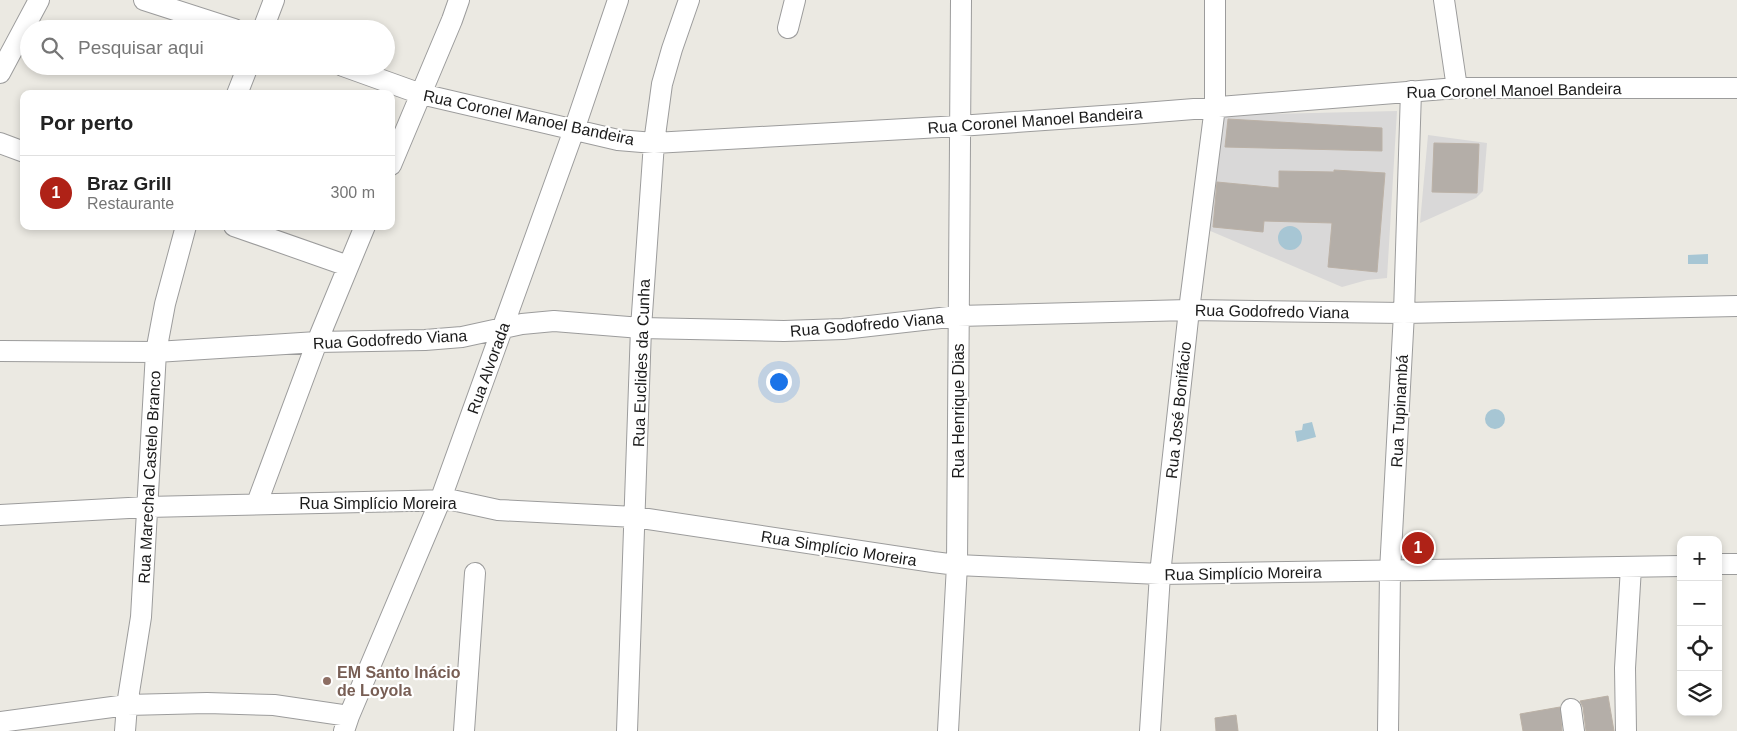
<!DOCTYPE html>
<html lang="pt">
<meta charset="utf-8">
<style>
body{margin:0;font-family:Helvetica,sans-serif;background:#f2f2f2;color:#222}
.controls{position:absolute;right:15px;bottom:15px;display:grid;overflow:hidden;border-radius:10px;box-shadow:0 2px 8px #0003}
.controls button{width:45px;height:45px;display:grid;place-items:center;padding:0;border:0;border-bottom:1px solid #e0e0e0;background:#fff;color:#222;font:25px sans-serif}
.you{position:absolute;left:778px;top:381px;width:18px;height:18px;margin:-12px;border:4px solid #fff;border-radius:50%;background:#1a73e8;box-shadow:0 0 0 8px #1a73e833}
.badge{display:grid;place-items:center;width:32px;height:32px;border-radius:50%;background:#af2217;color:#fff;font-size:16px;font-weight:700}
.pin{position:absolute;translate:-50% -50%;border:2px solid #fff;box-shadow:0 1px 5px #0006}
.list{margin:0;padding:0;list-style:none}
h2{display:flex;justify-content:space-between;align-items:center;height:65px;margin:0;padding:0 20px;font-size:21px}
h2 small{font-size:16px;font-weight:400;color:#767676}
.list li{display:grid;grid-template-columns:32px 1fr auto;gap:15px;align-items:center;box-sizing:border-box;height:75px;padding:0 20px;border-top:1px solid #e0e0e0}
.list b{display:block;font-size:19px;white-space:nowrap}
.list p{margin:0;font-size:16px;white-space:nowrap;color:#767676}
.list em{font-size:16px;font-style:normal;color:#767676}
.icon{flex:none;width:28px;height:28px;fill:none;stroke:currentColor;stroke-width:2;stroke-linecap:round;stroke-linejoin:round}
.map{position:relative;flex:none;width:1737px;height:731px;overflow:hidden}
.search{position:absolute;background:#fff;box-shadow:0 2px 8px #0003;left:20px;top:20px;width:375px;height:55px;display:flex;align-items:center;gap:12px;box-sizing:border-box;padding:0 18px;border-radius:28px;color:#767676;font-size:19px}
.panel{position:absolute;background:#fff;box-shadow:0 2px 8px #0003;left:20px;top:90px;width:375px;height:140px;border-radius:10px}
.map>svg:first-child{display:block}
</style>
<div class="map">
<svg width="1737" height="731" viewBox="0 0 1737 731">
<rect width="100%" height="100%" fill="#ebe9e2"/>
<path fill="#d9d8d8" d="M1397 111 1387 278 1367 280 1342 287 1208 230 1223 115Z
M1428 135 1487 143 1483 191 1476 198 1420 223Z"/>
<path fill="#a7c6d4" d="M1278 238a12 12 0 1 1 24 0a12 12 0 1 1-24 0Z
M1708 254V264H1688V255Z
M1485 419a10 10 0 1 1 20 0a10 10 0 1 1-20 0Z
M1312 422 1316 437 1297 442 1295 431 1302 430 1303 424Z"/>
<path fill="#b4aea8" stroke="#bbb1a6" d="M1228 119 1382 128V151L1225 147Z
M1434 143 1479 144 1477 193 1432 192Z
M1334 170 1385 173 1377 272 1328 267 1332 223 1264 221 1263 232 1213 227 1217 182 1279 188V171L1334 172Z
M1608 696 1614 731H1586L1583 707 1580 701Z
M1560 707 1562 731H1523L1520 714Z
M1236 715 1238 731H1216L1215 718Z"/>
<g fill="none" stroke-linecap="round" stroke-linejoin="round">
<defs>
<path id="minor" d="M144 0 234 29
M1444 0 1457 88
M788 28 795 0
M263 29 274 0
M343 66 421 94 618 140 654 143 959 126 1131 114 1457 88H1737
M0 73 39 0
M237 94 248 66
M0 143 24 152
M391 165 452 20 459 0
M234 226 348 266
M0 351 156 352 317 342 425 340 462 337 522 324 554 321 641 328 784 331 843 329 958 316 1189 310 1404 313 1737 306
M257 503 317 342 365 226
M0 515 147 507 452 500 498 510 635 517 933 562 957 565 1160 574 1681 566
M1718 564H1737
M1571 709 1574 731
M0 722 127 705 207 703 274 705 349 716
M125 731 127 705 141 617 156 352 165 304 186 226
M344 731 349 716 440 501 574 130 618 0
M464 731 475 573
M627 731 641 328 654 143 662 84 672 49 689 0
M948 731 957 565 961 0
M1150 731 1160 574 1189 310 1215 107V0
M1388 731 1390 571 1404 313 1411 91
M1626 731 1625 668 1631 567"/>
</defs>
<use href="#minor" stroke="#9c9c9c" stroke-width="22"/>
<use href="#minor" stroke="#fff" stroke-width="20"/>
</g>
<circle fill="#8d6e63" stroke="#fff" stroke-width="2" cx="327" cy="681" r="5"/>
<g text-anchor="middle" stroke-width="4.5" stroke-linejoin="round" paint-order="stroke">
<g font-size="16" fill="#1b1b1b" stroke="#fff">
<text transform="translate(1514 90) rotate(-1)" y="6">Rua Coronel Manoel Bandeira</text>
<text transform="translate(529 117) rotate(12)" y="6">Rua Coronel Manoel Bandeira</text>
<text transform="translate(1035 120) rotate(-4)" y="6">Rua Coronel Manoel Bandeira</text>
<text transform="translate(1272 311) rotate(1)" y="6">Rua Godofredo Viana</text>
<text transform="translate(867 324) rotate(-5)" y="6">Rua Godofredo Viana</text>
<text transform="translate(390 339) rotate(-3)" y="6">Rua Godofredo Viana</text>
<text transform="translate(641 363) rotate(-88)" y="6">Rua Euclides da Cunha</text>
<text transform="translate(488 368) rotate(-70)" y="6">Rua Alvorada</text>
<text transform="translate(1178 410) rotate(-84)" y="6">Rua José Bonifácio</text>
<text transform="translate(958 411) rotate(-90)" y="6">Rua Henrique Dias</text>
<text transform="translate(1399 411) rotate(-87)" y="6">Rua Tupinambá</text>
<text transform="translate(149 477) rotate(-87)" y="6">Rua Marechal Castelo Branco</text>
<text x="378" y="509">Rua Simplício Moreira</text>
<text transform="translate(839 548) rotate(9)" y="6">Rua Simplício Moreira</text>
<text transform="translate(1243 573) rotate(-1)" y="6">Rua Simplício Moreira</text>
</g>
<g font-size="16" font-weight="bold" fill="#785e54" stroke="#fff" text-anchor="start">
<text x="337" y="678">EM Santo Inácio<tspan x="337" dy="18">de Loyola</tspan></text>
</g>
</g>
</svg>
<div class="controls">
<button>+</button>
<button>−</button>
<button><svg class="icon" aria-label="locate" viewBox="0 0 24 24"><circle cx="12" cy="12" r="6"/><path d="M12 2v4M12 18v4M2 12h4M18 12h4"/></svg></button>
<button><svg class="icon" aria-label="layers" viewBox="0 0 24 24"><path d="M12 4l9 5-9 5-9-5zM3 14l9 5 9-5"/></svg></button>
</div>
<div class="you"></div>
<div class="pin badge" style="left:1418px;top:548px">1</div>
<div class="search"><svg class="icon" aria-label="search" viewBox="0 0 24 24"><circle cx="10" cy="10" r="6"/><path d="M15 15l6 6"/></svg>Pesquisar aqui</div>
<section class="panel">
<h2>Por perto<small></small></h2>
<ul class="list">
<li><span class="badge">1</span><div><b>Braz Grill</b><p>Restaurante</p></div><em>300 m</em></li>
</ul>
</section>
</div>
